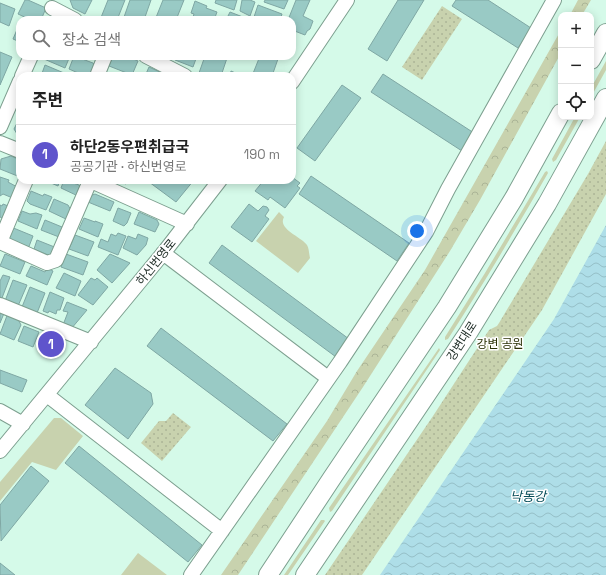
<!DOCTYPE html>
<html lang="ko">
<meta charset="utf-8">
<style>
body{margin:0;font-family:"Space Grotesk","Noto Sans KR",sans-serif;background:#f6f6f6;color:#222}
.controls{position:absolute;right:12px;top:12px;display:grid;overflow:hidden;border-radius:8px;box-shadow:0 2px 10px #0003}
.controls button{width:36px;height:36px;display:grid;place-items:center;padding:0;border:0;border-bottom:1px solid #e0e0e0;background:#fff;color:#222;font:20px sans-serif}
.you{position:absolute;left:417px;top:231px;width:14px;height:14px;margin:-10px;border:3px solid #fff;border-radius:50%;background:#1a73e8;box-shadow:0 0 0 6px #1a73e833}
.badge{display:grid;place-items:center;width:26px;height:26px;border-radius:50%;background:#5f54cc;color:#fff;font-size:13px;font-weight:700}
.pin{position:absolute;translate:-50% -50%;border:2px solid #fff;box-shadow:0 1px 4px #0006}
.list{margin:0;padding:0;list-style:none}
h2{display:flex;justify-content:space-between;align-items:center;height:52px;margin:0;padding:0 16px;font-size:17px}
h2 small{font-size:13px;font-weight:400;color:#767676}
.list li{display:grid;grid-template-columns:26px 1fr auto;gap:12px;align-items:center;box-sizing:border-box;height:60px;padding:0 16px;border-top:1px solid #e0e0e0}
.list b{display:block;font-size:15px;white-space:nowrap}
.list p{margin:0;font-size:13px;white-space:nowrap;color:#767676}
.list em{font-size:13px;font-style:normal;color:#767676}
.icon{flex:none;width:22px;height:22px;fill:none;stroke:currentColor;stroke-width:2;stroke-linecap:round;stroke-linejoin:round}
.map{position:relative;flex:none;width:606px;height:575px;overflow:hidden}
.search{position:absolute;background:#fff;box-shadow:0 2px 10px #0003;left:16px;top:16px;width:280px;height:44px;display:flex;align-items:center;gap:10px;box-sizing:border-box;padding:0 14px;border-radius:12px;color:#767676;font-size:15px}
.panel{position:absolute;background:#fff;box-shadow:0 2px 10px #0003;left:16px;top:72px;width:280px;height:112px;border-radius:12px}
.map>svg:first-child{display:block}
</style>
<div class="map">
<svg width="606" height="575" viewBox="0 0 606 575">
<defs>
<pattern id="forest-crowns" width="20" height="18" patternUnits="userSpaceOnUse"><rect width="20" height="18" fill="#c8d2ae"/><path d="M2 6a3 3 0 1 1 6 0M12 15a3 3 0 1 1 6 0" fill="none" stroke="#abb496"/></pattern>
<pattern id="park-dots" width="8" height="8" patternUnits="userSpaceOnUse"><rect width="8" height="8" fill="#c8d2ae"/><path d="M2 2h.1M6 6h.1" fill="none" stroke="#abb496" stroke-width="1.8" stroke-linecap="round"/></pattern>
<pattern id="water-waves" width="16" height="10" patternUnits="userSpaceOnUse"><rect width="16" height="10" fill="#aedee8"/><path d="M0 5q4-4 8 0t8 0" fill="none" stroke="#95bfc7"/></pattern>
</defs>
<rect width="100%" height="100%" fill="#d5fae9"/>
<path fill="#c8d2ae" d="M606 61V70L591 97V88Z
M575 117H580L556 160 553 162 552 159Z
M547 171 548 173C516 229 483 285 448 339L445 340V337L485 273 545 172Z
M279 212 284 217C277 229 302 237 307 245 309 248 309 254 310 258L298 273 256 241Z
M439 348 440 350 332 511 330 512 329 508Z
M54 418H61L83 436 56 470 32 462 0 501V482Z
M321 520H324L325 521 288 575H284Z
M138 553 167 575H121Z"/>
<path fill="url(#forest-crowns)" d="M578 0H591L582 15H570Z
M561 30V53L480 200 450 251 363 387 238 575H221L327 421 357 371 425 270Z"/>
<path fill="url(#park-dots)" d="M442 6 462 19 422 80 402 67Z
M606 141V194L542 310 362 575H325L433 416 489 330 497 326 499 323 588 174Z
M173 413 191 427 162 461 141 443 159 421H166Z"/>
<path fill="url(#water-waves)" d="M606 225V575H380L554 319Z"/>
<path fill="#99cac5" stroke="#7fa7a4" d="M25 0H28L46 8 41 20H31L18 14Z
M70 0H92L85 14 73 8Z
M108 0H125L117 20H100Z
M130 0H151L144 20H123Z
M163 0H184L176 20H155Z
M216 0H237L234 10 215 3Z
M242 0H250L255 2 250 16 240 11Z
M265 0H288L284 9 264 2Z
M296 0H310L303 16 313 21 310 29 307 31 305 35 292 30V20H288Z
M398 0H424L387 61 368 49Z
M456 0H488L531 28 518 48 452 6Z
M195 1 207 6 206 8 217 12 214 20H192L194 14 191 13Z
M0 3 15 9 9 26 0 22Z
M258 5 282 14 280 20H263L254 17Z
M230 12 248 19V20H226Z
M19 25 20 26V42L13 39Z
M0 52 12 57 0 85Z
M45 56H70L65 68 44 59Z
M74 56 93 63 97 68 93 76H85L69 69Z
M113 56H126L138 61 132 75 109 66Z
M176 56H197L193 67 175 60Z
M205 56H221L227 58 221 76H204L199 73Z
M260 56H279L272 76H252Z
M45 65 64 73 63 76H41Z
M149 67 168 76H145Z
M231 71 242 76H230Z
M383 74 474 133 462 151 371 92Z
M342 85 361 98 315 161 297 148Z
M18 121 20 122V139L14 129Z
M11 156 20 160V177L0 169 1 159Z
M311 176 409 243 397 261 299 194Z
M0 177 9 180 8 182 19 188 15 199 3 194 0 196Z
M292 177 300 183 297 186 300 188 285 208 270 197 268 200 255 191 264 180H292Z
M44 180H60L58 186Z
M64 180 79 185 82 190 78 196 61 188Z
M117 180H127L126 184Z
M150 180H194L176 202 149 182Z
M31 191 43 196 44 194 52 197 46 210 30 204 27 201Z
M95 194 114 202 110 211 88 202 90 196Z
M54 199 68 205 72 212 68 220 49 211Z
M3 204 11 207 6 220 0 217V205L2 206Z
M249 204 258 211 263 206 267 207 269 210 265 216 269 219 252 242 231 227Z
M118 208 131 213 127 223 124 226 113 221Z
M22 211 30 214 36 213 42 215 37 229 18 221Z
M139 212 157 220 159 224 155 232 134 224Z
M84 218 95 222V221L103 224 98 237 79 229Z
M45 220 62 227 59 237 41 230Z
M11 227 33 236 28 249 9 241 7 237Z
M118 233 126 236 118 255 98 247 101 239 108 242 111 234 116 236Z
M138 234 148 238 146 245 137 255 123 248 128 236 136 239Z
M75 235 94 242 88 256 69 249Z
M37 240 57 248 53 257 34 249Z
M222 245 349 339 336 357 209 263Z
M5 254 25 262 20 274 0 266Z
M66 254 88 262 83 275 61 267Z
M110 254 130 263 112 283 97 270Z
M31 266 45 272 47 268 53 271 47 285 26 276Z
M64 273 81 281 75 296 56 288Z
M3 275 10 277 2 298 0 297V281Z
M91 278 95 280 97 278 108 287 93 305 78 295Z
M13 280 27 285 18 306 5 301Z
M30 287 45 293 37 313 22 307Z
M50 292 64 298 60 310H57L56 314 49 311 48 313 43 311Z
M67 302 87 310 71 329 63 325 68 312 63 311Z
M0 309 5 311 0 323Z
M8 313 17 317 21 325 14 340 0 334Z
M24 326 39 332 33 347 18 341Z
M161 328 287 424 273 441 147 346Z
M47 335 63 340 51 355 41 350Z
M115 368 151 393 153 404 128 439 85 405Z
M0 370 27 380 22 392 0 383Z
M79 446 202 545 188 562 65 463Z
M31 466 49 481 1 541 0 505Z
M0 563 15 575H0Z"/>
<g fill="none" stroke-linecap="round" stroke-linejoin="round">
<defs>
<path id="minor" d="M52 8 75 20
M146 56 185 76
M22 76 31 56
M97 76 105 56
M292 82 347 0
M0 127 20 81
M0 143 20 151
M89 180 187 224
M0 242 47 263 56 260 90 181
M0 242 26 180
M163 253 328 378
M0 305 91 342
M47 395 222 531
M0 411 23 424
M0 451 165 251 220 180
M191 575 340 362 426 232 448 189 554 0"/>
<path id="major" d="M591 60 606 33
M268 575 332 478 447 307 514 198 561 113
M305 575 468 333 547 204 606 98"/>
</defs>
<use href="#minor" stroke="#7d9f8f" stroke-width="16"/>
<use href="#major" stroke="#7d9f8f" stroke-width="20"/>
<use href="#minor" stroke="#fff" stroke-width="14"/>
<use href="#major" stroke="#fff" stroke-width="18"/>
</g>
<g text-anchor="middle" stroke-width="3" stroke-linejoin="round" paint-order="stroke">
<g font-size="12" fill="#1d2b25" stroke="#fff">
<text transform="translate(156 262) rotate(-51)" y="4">하신번영로</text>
<text transform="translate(462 341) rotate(-57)" y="4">강변대로</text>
</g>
<g font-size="12" fill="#2c3307" stroke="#fff">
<text x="500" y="348">강변 공원</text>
</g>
<g font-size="13" font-style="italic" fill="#074d59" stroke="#fff">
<text x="528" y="501">낙동강</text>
</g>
</g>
</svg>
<div class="controls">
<button>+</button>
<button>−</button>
<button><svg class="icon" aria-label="locate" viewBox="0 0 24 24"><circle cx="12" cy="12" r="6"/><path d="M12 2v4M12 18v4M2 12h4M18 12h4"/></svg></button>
</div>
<div class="you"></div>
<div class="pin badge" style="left:51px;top:344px">1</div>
<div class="search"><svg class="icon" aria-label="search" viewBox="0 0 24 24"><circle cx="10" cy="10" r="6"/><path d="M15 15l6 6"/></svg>장소 검색</div>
<section class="panel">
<h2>주변<small></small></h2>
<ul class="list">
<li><span class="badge">1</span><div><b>하단2동우편취급국</b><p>공공기관 · 하신번영로</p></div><em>190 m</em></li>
</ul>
</section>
</div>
